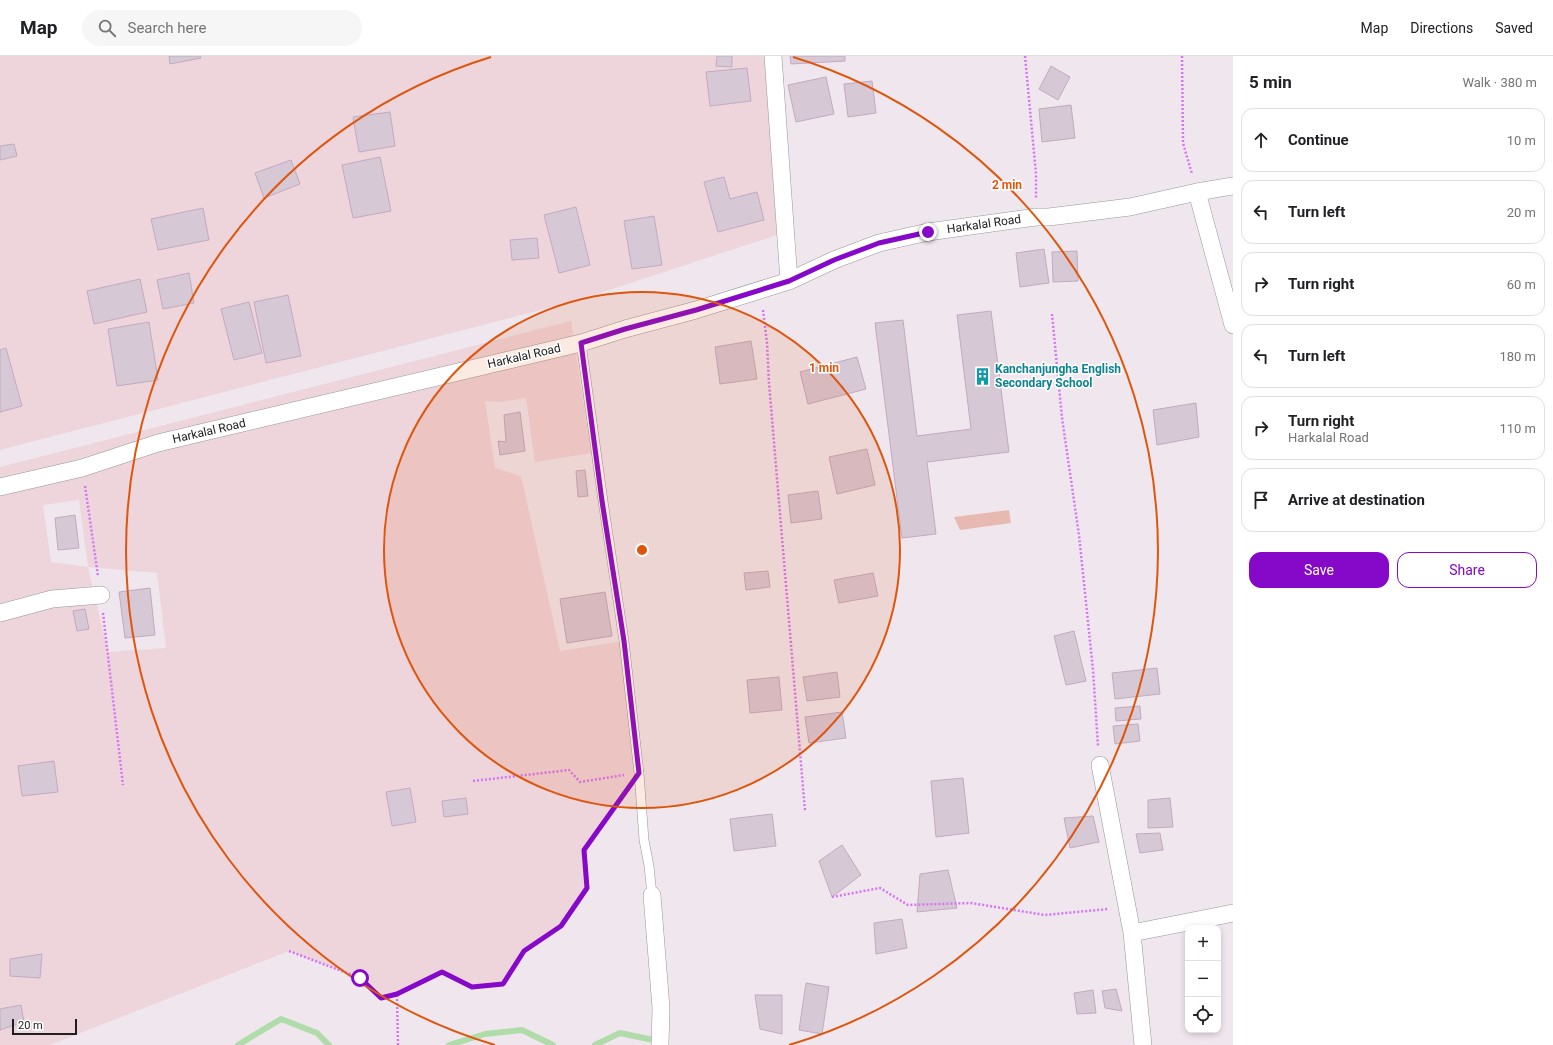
<!DOCTYPE html>
<meta charset="utf-8">
<style>
body{margin:0;font-family:Roboto,sans-serif;background:#f6f6f6;color:#202124}
.controls{position:absolute;right:12px;bottom:12px;display:grid;overflow:hidden;border-radius:8px;box-shadow:0 2px 6px #0003}
.controls button{width:36px;height:36px;display:grid;place-items:center;padding:0;border:0;border-bottom:1px solid #e0e0e0;background:#fff;color:#202124;font:20px sans-serif}
.scale{position:absolute;left:12px;bottom:10px;width:65px;box-sizing:border-box;padding-left:4px;border:2px solid #202020;border-top:0;font-size:11px;line-height:14px;white-space:nowrap;color:#202020;-webkit-text-stroke:3px #fff;paint-order:stroke}
.stop{position:absolute;width:12px;height:12px;margin:-9px;border:3px solid #8608c9;border-radius:50%;background:#fff}
.stop.end{background:#8608c9;border-color:#fff;box-shadow:0 1px 4px #0008}
.list{margin:0;padding:0;list-style:none}
h2{display:flex;justify-content:space-between;align-items:center;height:52px;margin:0;padding:0 16px;font-size:17px}
h2 small{font-size:13px;font-weight:400;color:#757577}
.list li{display:grid;grid-template-columns:26px 1fr auto;gap:12px;align-items:center;box-sizing:border-box;height:64px;margin:0 8px 8px;padding:0 8px;border:1px solid #e0e0e0;border-radius:12px}
.list b{display:block;font-size:15px;white-space:nowrap}
.list p{margin:0;font-size:13px;white-space:nowrap;color:#757577}
.list em{font-size:13px;font-style:normal;color:#757577}
.actions{display:flex;gap:8px;padding:12px 16px}
.actions a{flex:1;padding:9px 0;border:1px solid #8608c9;border-radius:12px;text-align:center;font-size:14px;color:#8608c9}
.actions .main{background:#8608c9;color:#fff}
.icon{flex:none;width:22px;height:22px;fill:none;stroke:currentColor;stroke-width:2;stroke-linecap:round;stroke-linejoin:round}
.map{position:relative;flex:none;width:1233px;height:989px;overflow:hidden}
header{display:flex;align-items:center;gap:24px;box-sizing:border-box;height:56px;padding:0 20px;background:#fff;border-bottom:1px solid #e0e0e0}
header strong{font-size:19px}
nav{display:flex;gap:22px;margin-inline-start:auto;font-size:14px}
.search{width:280px;height:36px;background:#f6f6f6;display:flex;align-items:center;gap:10px;box-sizing:border-box;padding:0 14px;border-radius:22px;color:#757577;font-size:15px}
main{display:flex}
aside{flex:1;background:#fff}
.map>svg:first-child{display:block}
</style>
<header>
<strong>Map</strong>
<div class="search"><svg class="icon" aria-label="search" viewBox="0 0 24 24"><circle cx="10" cy="10" r="6"/><path d="M15 15l6 6"/></svg>Search here</div>
<nav><a>Map</a><a>Directions</a><a>Saved</a></nav>
</header>
<main>
<div class="map">
<svg width="1233" height="989" viewBox="0 0 1233 989">
<rect width="100%" height="100%" fill="#f0e7ee"/>
<path fill="#eed4db" fill-rule="evenodd" d="M0 0H765L777 179 579 244 0 394Z
M571 265 591 397 535 406 526 342 500 346 485 345 495 412 521 420 560 595 624 585 639 717 584 794 587 832 561 869 524 895 503 928 472 931 442 916 397 939 381 942 360 922 289 895 50 989H0V411ZM79 444 88 511 51 506 43 449ZM88 511 157 517 166 592 108 596Z"/>
<path fill="#e8b9b0" d="M1009 454 1011 467 960 474 954 461Z"/>
<g fill="none" stroke-linecap="round" stroke-linejoin="round">
<path stroke="#b0dcaa" stroke-width="6" d="M238 989 281 963 317 977 329 989
M449 989 485 978 522 974 553 989
M595 989 620 977 658 985"/>
</g>
<path fill="#d7c8d6" stroke="#c2aac0" d="M169 0H200L201 2 170 8Z
M717 0H732V11L716 10Z
M790 0H845V5L791 8Z
M1051 10 1070 21 1058 44 1039 33Z
M747 12 751 45 710 50 706 16Z
M826 21 834 58 796 66 788 29Z
M872 25 876 57 848 61 844 28Z
M1071 49 1075 82 1042 86 1039 53Z
M390 56 395 90 359 96 353 61Z
M14 88 17 100 0 104V90Z
M380 101 391 155 353 162 342 109Z
M291 104 300 128 264 142 255 117Z
M724 121 730 143 757 136 764 164 718 176 704 126Z
M576 151 590 209 559 217 544 159Z
M203 152 209 184 158 194 151 163Z
M654 160 662 209 632 213 624 165Z
M537 182 539 202 512 204 510 184Z
M1044 193 1049 227 1020 231 1016 197Z
M1077 195 1078 225 1053 226 1052 196Z
M189 217 194 247 163 253 157 224Z
M140 223 147 256 94 268 87 235Z
M288 239 301 300 266 307 254 246Z
M249 246 262 297 234 304 221 253Z
M991 255 1009 396 927 406 936 478 902 482 875 267 903 264 917 380 971 373 957 259Z
M149 266 158 324 117 330 108 273Z
M751 285 757 323 720 328 715 291Z
M6 292 22 350 0 356V294Z
M857 301 866 333 808 348 800 316Z
M1196 347 1199 381 1157 389 1153 354Z
M520 356 525 395 500 399 498 385 506 386 504 359Z
M867 393 875 429 837 438 829 401Z
M585 414 588 440 578 441 576 415Z
M818 435 822 463 791 467 788 439Z
M75 459 79 492 58 494 55 462Z
M768 515 770 531 746 534 744 517Z
M873 517 878 540 839 547 834 524Z
M150 532 155 579 125 582 119 536Z
M605 536 612 580 567 587 560 543Z
M85 553 89 573 77 575 73 555Z
M1074 575 1086 625 1066 629 1054 580Z
M1157 612 1160 638 1115 643 1112 617Z
M837 616 840 641 807 645 803 621Z
M779 621 782 654 750 657 747 624Z
M1140 650 1141 663 1116 665 1115 652Z
M842 656 846 682 809 687 805 661Z
M1138 668 1140 685 1115 688 1113 670Z
M54 705 58 736 22 740 18 710Z
M963 722 969 777 936 781 931 725Z
M410 732 416 766 392 770 386 736Z
M466 742 468 758 444 761 442 745Z
M1170 742 1173 771 1148 772V744Z
M772 758 776 790 734 795 730 763Z
M1093 760 1099 786 1070 792 1064 762Z
M1160 777 1163 794 1140 797 1136 778Z
M842 789 861 819 832 841 819 805Z
M948 814 957 852 917 856 920 818Z
M902 863 907 892 876 898 874 867Z
M42 898 40 922 10 920V903Z
M806 927 829 931 822 978 799 974Z
M1116 933 1122 955 1105 952 1102 935Z
M1093 934 1096 957 1077 958 1074 937Z
M755 939H782V978L760 973Z
M21 949 24 966 0 974V953Z"/>
<g fill="none" stroke-linecap="round" stroke-linejoin="round">
<defs>
<path id="service" d="M581 287 603 445 624 585 639 717 644 784 649 810 652 839"/>
<path id="minor" d="M773 0 789 225
M1197 136 1233 269
M0 431 82 412 158 387 581 287 625 273 696 254 789 225 834 204 879 187 928 176 1036 161H1049L1130 151 1197 136 1233 130
M0 557 52 543 101 539
M1100 709 1132 877 1143 989
M652 839 661 952 660 989
M1132 877 1233 857"/>
</defs>
<use href="#service" stroke="#979797" stroke-width="10"/>
<use href="#minor" stroke="#979797" stroke-width="18"/>
<path stroke="#d575f4" stroke-width="2.5" stroke-dasharray="2 2" stroke-linecap="butt" d="M1025 0 1036 118V142
M1182 0 1183 87 1192 118
M763 254 767 287 769 327 805 755
M1052 258 1062 362 1079 479 1093 614 1098 690
M85 430 98 520
M103 557 123 729
M473 725 569 714 580 726 624 719
M832 841 880 832 908 849 971 847 1045 859 1108 853
M289 895 360 922 381 942 397 939
M398 989 397 939 442 916 472 931 503 928 524 895 561 869 587 832 584 794 625 737"/>
<use href="#service" stroke="#fff" stroke-width="9"/>
<use href="#minor" stroke="#fff" stroke-width="17"/>
</g>
<g fill="none" stroke-linecap="round" stroke-linejoin="round">
<path stroke="#8608c9" stroke-width="5" d="M360 922 381 942 397 938 442 916 472 931 503 928 524 895 561 870 587 832 584 794 639 717 624 585 602 445 581 287 625 273 696 254 789 225 834 204 879 187 928 176"/>
</g>
<circle cx="642" cy="494" r="258" fill="#de560d" fill-opacity=".12"/>
<g fill="none" stroke="#de560d" stroke-width="2">
<circle cx="642" cy="494" r="258"/>
<path d="M495 989A516 516 0 0 1 491 1M793 1A516 516 0 0 1 789 989"/>
</g>
<defs>
<symbol id="building-bare" viewBox="-9 -9 18 18"><path d="M-4-6H4V6H1V3H-1V6H-4ZM-2.5-4.3h1.7v1.8h-1.7ZM.8-4.3h1.7v1.8H.8ZM-2.5-1h1.7V.8h-1.7ZM.8-1h1.7V.8H.8Z" fill="#0f9aa8" stroke="#fff" stroke-width="2.5" paint-order="stroke"/></symbol>
</defs>
<g fill-rule="evenodd">
<use href="#building-bare" x="970" y="308" width="25" height="25"/>
</g>
<g text-anchor="middle" stroke-width="3" stroke-linejoin="round" paint-order="stroke">
<g font-size="12" fill="#202020" stroke="#fff">
<text transform="translate(984 168) rotate(-8)" y="4">Harkalal Road</text>
<text transform="translate(524 300) rotate(-13)" y="4">Harkalal Road</text>
<text transform="translate(209 375) rotate(-13)" y="4">Harkalal Road</text>
</g>
<g font-size="12" font-weight="bold" fill="#0d838f" stroke="#fff" text-anchor="start">
<text x="995" y="317">Kanchanjungha English<tspan x="995" dy="14">Secondary School</tspan></text>
</g>
</g>
<circle cx="642" cy="494" r="6" fill="#de560d" stroke="#fff" stroke-width="2"/>
<g font-size="12" text-anchor="middle" font-weight="bold" fill="#de560d" stroke="#fff" stroke-width="3" stroke-linejoin="round" paint-order="stroke">
<text x="1007" y="133">2 min</text>
<text x="824" y="316">1 min</text>
</g>
</svg>
<div class="controls">
<button>+</button>
<button>−</button>
<button><svg class="icon" aria-label="locate" viewBox="0 0 24 24"><circle cx="12" cy="12" r="6"/><path d="M12 2v4M12 18v4M2 12h4M18 12h4"/></svg></button>
</div>
<div class="scale">20 m</div>
<div class="stop" style="left:360px;top:922px"></div>
<div class="stop end" style="left:928px;top:176px"></div>
</div>
<aside>
<h2>5 min<small>Walk · 380 m</small></h2>
<ul class="list">
<li><svg class="icon" aria-label="ahead" viewBox="0 0 24 24"><path d="M12 20V5M6 11l6-6 6 6"/></svg><div><b>Continue</b></div><em>10 m</em></li>
<li><svg class="icon" aria-label="left" viewBox="0 0 24 24"><path d="M17 20v-9H6M10 6l-5 5 5 5"/></svg><div><b>Turn left</b></div><em>20 m</em></li>
<li><svg class="icon" aria-label="right" viewBox="0 0 24 24"><path d="M7 20v-9h11M14 6l5 5-5 5"/></svg><div><b>Turn right</b></div><em>60 m</em></li>
<li><svg class="icon" aria-label="left" viewBox="0 0 24 24"><path d="M17 20v-9H6M10 6l-5 5 5 5"/></svg><div><b>Turn left</b></div><em>180 m</em></li>
<li><svg class="icon" aria-label="right" viewBox="0 0 24 24"><path d="M7 20v-9h11M14 6l5 5-5 5"/></svg><div><b>Turn right</b><p>Harkalal Road</p></div><em>110 m</em></li>
<li><svg class="icon" aria-label="arrive" viewBox="0 0 24 24"><path d="M6 21V4h12l-3 4 3 4H6"/></svg><div><b>Arrive at destination</b></div></li>
</ul>
<div class="actions"><a class="main">Save</a><a>Share</a></div>
</aside>
</main>
